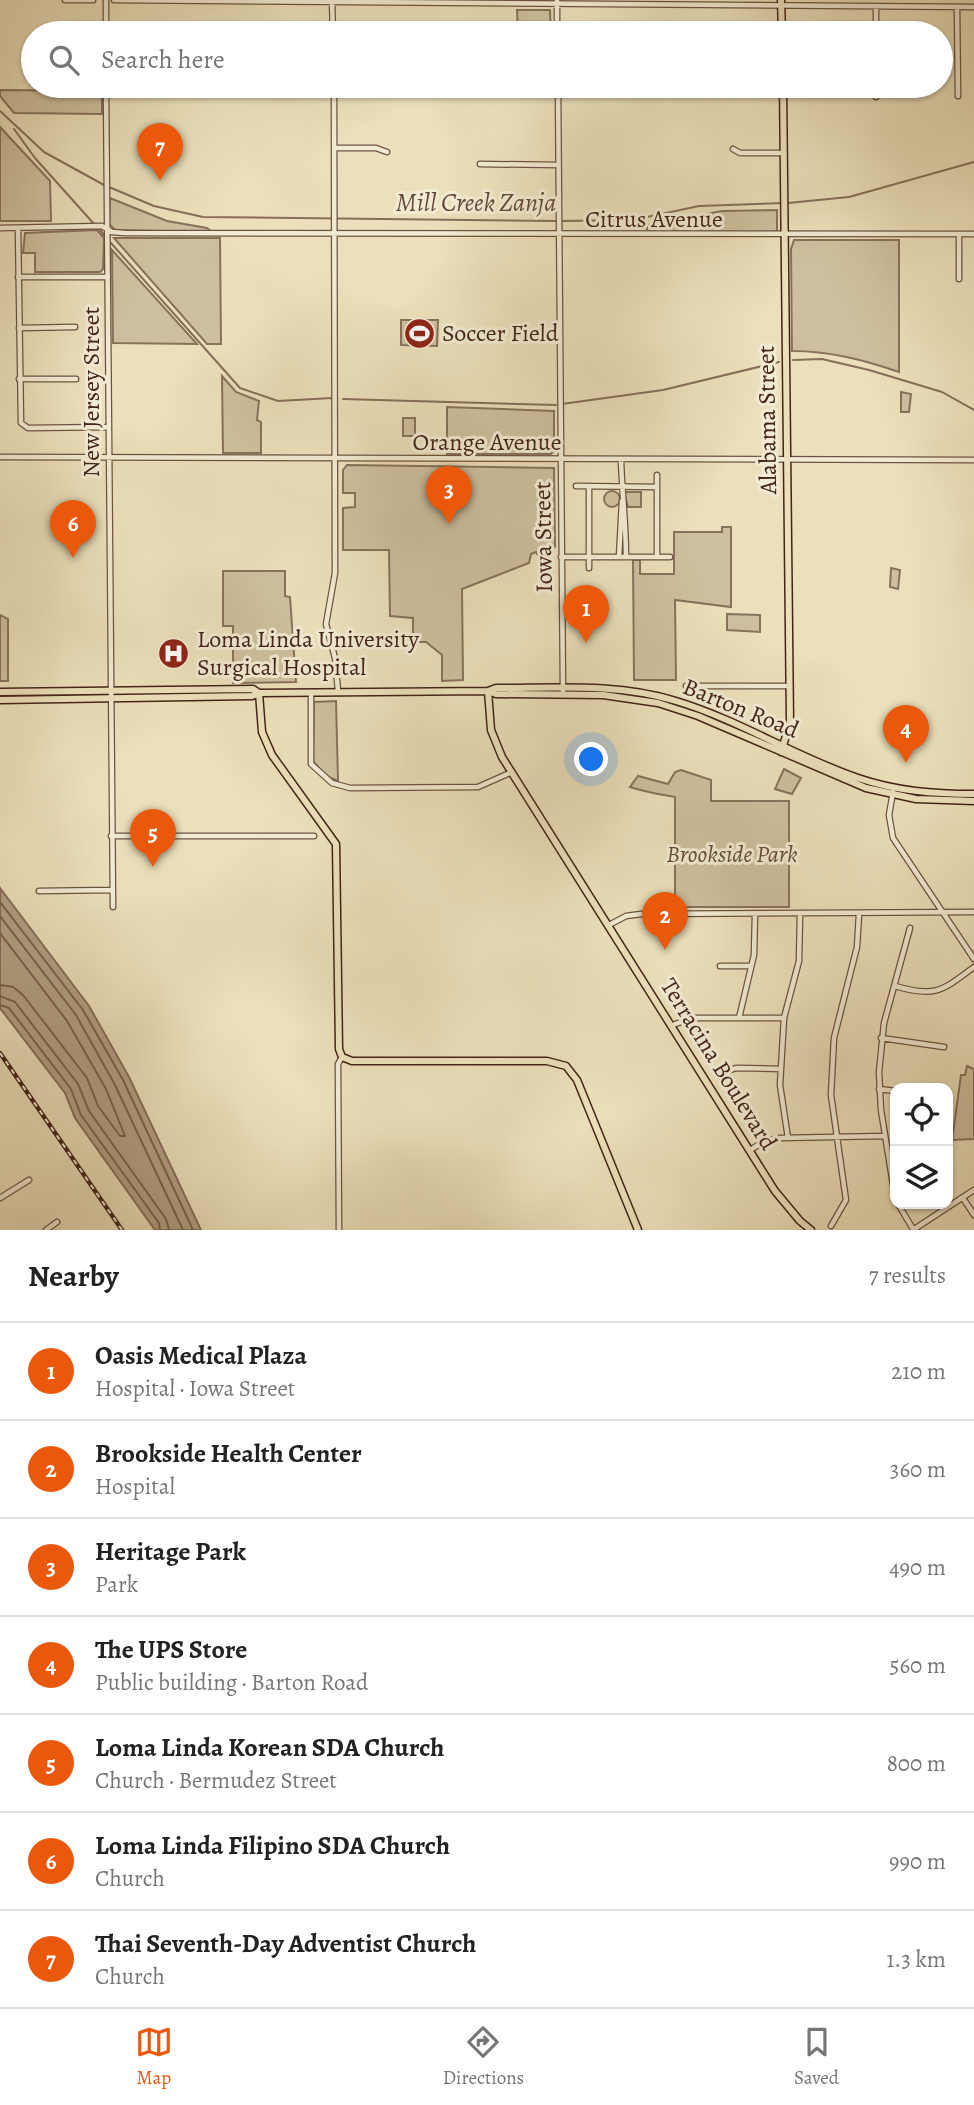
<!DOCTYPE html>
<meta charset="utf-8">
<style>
body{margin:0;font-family:Alegreya,serif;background:#f2f2f2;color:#222}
.controls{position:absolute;right:21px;bottom:21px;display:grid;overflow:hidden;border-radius:14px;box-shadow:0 2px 5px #0004}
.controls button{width:63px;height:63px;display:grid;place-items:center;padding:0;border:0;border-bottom:2px solid #e0e0e0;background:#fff;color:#222;font:35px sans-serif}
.you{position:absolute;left:592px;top:760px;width:24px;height:24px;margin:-18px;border:5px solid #fff;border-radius:50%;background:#1a73e8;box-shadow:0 0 0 10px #1a73e833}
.badge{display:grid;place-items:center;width:46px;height:46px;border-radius:50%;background:#ea580c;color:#fff;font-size:23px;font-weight:700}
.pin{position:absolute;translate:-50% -58px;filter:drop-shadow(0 2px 4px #0008)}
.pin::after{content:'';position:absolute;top:37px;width:24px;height:21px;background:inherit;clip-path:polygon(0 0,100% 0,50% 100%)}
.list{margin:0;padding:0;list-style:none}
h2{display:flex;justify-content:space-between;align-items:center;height:91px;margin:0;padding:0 28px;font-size:30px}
h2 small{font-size:23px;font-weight:400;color:#767676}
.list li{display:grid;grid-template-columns:46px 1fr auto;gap:21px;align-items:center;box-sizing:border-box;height:98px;padding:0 28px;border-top:2px solid #e0e0e0}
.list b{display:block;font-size:26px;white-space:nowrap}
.list p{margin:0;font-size:23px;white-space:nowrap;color:#767676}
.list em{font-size:23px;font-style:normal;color:#767676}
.icon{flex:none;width:38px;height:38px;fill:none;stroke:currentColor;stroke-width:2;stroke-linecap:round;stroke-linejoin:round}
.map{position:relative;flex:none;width:974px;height:1230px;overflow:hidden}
.search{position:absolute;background:#fff;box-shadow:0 2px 5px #0004;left:21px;right:21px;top:21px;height:77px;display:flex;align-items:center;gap:18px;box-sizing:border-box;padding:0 24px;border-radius:38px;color:#767676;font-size:26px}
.sheet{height:777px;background:#fff}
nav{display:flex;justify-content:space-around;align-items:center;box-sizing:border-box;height:98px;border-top:2px solid #e0e0e0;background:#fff;font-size:19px;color:#767676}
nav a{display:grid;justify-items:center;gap:4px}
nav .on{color:#ea580c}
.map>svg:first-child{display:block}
</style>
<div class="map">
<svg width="974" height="1230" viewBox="0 0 974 1230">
<rect width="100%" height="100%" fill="#ebe0bb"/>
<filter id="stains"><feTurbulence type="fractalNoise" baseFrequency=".00286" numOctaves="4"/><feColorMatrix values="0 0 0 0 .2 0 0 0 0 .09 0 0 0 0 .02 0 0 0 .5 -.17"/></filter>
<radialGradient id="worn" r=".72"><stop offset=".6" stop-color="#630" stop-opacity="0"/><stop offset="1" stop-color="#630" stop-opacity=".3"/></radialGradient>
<path fill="#cec09f" stroke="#88725c" stroke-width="2" d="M517 10H550L551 33H518Z
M0 90 102 91V114L14 113 0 96Z
M0 127 50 181 51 221H0Z
M110 198 167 221 207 228 212 232 115 230 109 224Z
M777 210V231L757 234H647V225L722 211Z
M97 230 104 238 103 269 100 272H35V253H23L25 233Z
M114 238H220L221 344H207Z
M794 240H899V372C864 360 830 351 792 351L791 249Z
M112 250 197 344 113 343Z
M401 320H438L437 346 401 345Z
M222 376 236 392 259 401 257 420 261 422V453H223Z
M901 392 911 394 909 412H901Z
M447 407 554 411V451L551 454H447Z
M403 418H415V436H403Z
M347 465 554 468 555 547 539 557 536 552 531 554 529 563 462 589 463 680 442 681V655L426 642H413V618L390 616 389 550H343V508L355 507V493H343V470Z
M604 499a8 8 0 1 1 16 0a8 8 0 1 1-16 0Z
M624 492H641V507H628Z
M722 527H731V607L675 600 676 680H634L633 560H640V574H674V532H722Z
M891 568 900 570 898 589 890 587Z
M223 571H285V596L290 597 296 682 233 683V626H223Z
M727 614 760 615V632L727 630Z
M0 615 8 619V681H0Z
M336 701 338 781 326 776 313 761 314 702Z
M784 769 801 778 792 794 775 789Z
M681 770 711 780V801H789V907H675V797C659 794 649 793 630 787L638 776 668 784 675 772Z
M967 1066 974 1069V1139L952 1140 961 1075H965Z"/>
<path fill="#b2a084" stroke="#866e59" stroke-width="2" d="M0 888 89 1006 129 1077 201 1230H155L75 1118 65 1093 0 1008Z"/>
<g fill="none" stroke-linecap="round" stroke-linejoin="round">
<path stroke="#7a624e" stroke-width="2" d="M0 902 83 1010 123 1080 193 1230
M0 916 76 1015 115 1085 183 1230
M0 933 67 1021 106 1089 125 1136H120L98 1106 87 1078 23 995 13 987 0 985
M0 996 15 1002 78 1084 89 1111 166 1219 169 1230
M0 1005 9 1008 71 1089 81 1115 159 1223 160 1230"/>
<path stroke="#866e59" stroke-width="2" d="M0 111 44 152 104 185
M14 129 35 158 94 224
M109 187 154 206 203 217 557 221
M788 203 849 197 974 162
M562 221 633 220 699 206 782 203
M100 230 105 236
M111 243 240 388 278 401 332 398
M793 360 822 359 869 370 942 392 974 410
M343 399 556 405
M562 404 663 390 779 362"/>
<defs>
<path id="minor" d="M65 0H93
M106 0V33
M114 0 974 7
M557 0V33
M332 1 333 33
M876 7V33
M957 7 958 96
M106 86 113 907
M334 86 335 573 326 624 335 658 338 691
M558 86 563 694
M876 86V97
M334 148H376L387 152
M733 149 740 153H784
M480 164 558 165
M0 228 102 226 112 232 124 233 974 234
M18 228 21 423 28 428 109 427
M959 234V279
M18 277H108
M19 328 75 327
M19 379H76
M0 457 974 460
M621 460C622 493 626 524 626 557
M576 486 657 487
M561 557H670
M619 557 622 501
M657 557V475
M589 568V486
M686 686H789
M311 693V764L332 783 350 788 478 787 512 772
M893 792 889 815 893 838 974 959
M111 836H314
M39 891 112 890
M609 925 626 916 641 914 974 912
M720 966H751
M895 986C935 998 942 991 974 967
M739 1018 754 955 755 914
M673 1025 691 1018H784
M881 1038 944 1047
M719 1074 736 1068 781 1069
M879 1089 895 1091
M788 1138 780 1085 784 1018 799 961 800 914
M750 1150 765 1141 780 1138 885 1136
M895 1197 881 1110 879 1072 884 1023 910 928
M0 1198 29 1180
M963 1198 974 1215
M898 1204 913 1229
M831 1226 846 1200 831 1095 834 1038 857 947 859 914
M46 1230 57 1222
M339 1230 338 1064 342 1057
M913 1230 974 1190"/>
<path id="major" d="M781 0 782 33
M488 691 491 730 502 757 775 1191 800 1221 811 1230
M488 691 496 688C557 688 618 683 676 701 739 720 796 757 858 778 896 791 934 794 974 794
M0 692 253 689 259 693
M259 693 262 732 272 755 336 844 339 1049 342 1057 352 1061H547L566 1066 577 1080 638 1230
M0 700 252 696 259 693 488 691 496 694 603 695 658 703 698 716 866 788 916 799 974 801
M781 752 790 723 783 86"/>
</defs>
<use href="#minor" stroke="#6d5341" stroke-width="7"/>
<use href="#major" stroke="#432418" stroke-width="9"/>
<use href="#minor" stroke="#f2ebd3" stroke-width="4.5"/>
<use href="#major" stroke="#ebe0bb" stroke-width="6"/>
<defs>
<path id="rail" d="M0 1053 122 1230"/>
</defs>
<use href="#rail" stroke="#432418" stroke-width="4.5"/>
<use href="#rail" stroke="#f2ebd3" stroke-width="2" stroke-dasharray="5" stroke-linecap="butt"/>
</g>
<defs>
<symbol id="stadium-disc" viewBox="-11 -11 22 22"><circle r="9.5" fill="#8f2418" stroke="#f2ebd3"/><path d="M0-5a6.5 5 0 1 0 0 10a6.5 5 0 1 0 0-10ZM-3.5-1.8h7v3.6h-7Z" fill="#fff"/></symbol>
<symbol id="hospital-disc" viewBox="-11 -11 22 22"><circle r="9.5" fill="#8f2418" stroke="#f2ebd3"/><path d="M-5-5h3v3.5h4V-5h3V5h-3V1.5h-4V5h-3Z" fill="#fff"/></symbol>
</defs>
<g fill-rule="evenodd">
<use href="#stadium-disc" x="402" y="316" width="35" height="35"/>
<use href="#hospital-disc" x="156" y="636" width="35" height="35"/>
</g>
<g text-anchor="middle" stroke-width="6" stroke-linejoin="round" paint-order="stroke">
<g font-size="24" fill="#432418" stroke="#f2ebd3">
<text x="654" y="227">Citrus Avenue</text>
<text transform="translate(91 392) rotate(-90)" y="8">New Jersey Street</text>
<text transform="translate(767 420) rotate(-91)" y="8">Alabama Street</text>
<text x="487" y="450">Orange Avenue</text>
<text transform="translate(543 537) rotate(-91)" y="8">Iowa Street</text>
<text transform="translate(741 708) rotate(22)" y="8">Barton Road</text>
<text transform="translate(719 1064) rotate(58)" y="8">Terracina Boulevard</text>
</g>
<g font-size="24" fill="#432418" stroke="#f2ebd3" text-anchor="start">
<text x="442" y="341">Soccer Field</text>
<text x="197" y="647">Loma Linda University<tspan x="197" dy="28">Surgical Hospital</tspan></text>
</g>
<g font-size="24" font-style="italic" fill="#664b3a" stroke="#f2ebd3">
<text x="732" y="862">Brookside Park</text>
</g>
<g font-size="26" font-style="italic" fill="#644938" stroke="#f2ebd3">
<text x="476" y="211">Mill Creek Zanja</text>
</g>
</g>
<rect width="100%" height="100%" filter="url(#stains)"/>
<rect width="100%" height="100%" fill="url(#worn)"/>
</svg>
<div class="controls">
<button><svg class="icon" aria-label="locate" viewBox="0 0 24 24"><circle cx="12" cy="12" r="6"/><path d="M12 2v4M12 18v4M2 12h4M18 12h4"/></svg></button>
<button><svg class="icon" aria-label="layers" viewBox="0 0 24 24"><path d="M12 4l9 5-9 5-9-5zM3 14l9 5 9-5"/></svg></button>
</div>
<div class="you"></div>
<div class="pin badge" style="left:586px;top:643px">1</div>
<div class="pin badge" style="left:665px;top:950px">2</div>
<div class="pin badge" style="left:449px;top:524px">3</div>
<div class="pin badge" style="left:906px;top:763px">4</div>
<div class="pin badge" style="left:153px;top:867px">5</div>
<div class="pin badge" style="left:73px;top:558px">6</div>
<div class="pin badge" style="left:160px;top:181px">7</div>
<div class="search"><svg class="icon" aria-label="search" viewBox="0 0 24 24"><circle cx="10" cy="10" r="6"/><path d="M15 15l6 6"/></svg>Search here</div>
</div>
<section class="sheet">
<h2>Nearby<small>7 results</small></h2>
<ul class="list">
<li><span class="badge">1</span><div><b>Oasis Medical Plaza</b><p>Hospital · Iowa Street</p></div><em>210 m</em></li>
<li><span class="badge">2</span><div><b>Brookside Health Center</b><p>Hospital</p></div><em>360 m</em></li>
<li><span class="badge">3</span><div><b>Heritage Park</b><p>Park</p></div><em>490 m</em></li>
<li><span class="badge">4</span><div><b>The UPS Store</b><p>Public building · Barton Road</p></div><em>560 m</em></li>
<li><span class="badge">5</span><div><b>Loma Linda Korean SDA Church</b><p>Church · Bermudez Street</p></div><em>800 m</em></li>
<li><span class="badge">6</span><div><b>Loma Linda Filipino SDA Church</b><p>Church</p></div><em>990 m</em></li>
<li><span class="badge">7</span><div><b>Thai Seventh-Day Adventist Church</b><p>Church</p></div><em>1.3 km</em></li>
</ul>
</section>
<nav>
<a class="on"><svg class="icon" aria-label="map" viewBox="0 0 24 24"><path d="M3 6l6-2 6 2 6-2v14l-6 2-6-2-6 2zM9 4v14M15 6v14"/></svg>Map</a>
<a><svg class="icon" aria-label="directions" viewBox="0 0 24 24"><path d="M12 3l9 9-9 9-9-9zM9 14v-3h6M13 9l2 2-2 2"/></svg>Directions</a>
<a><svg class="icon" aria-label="saved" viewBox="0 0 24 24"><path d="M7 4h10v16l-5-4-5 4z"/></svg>Saved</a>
</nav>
